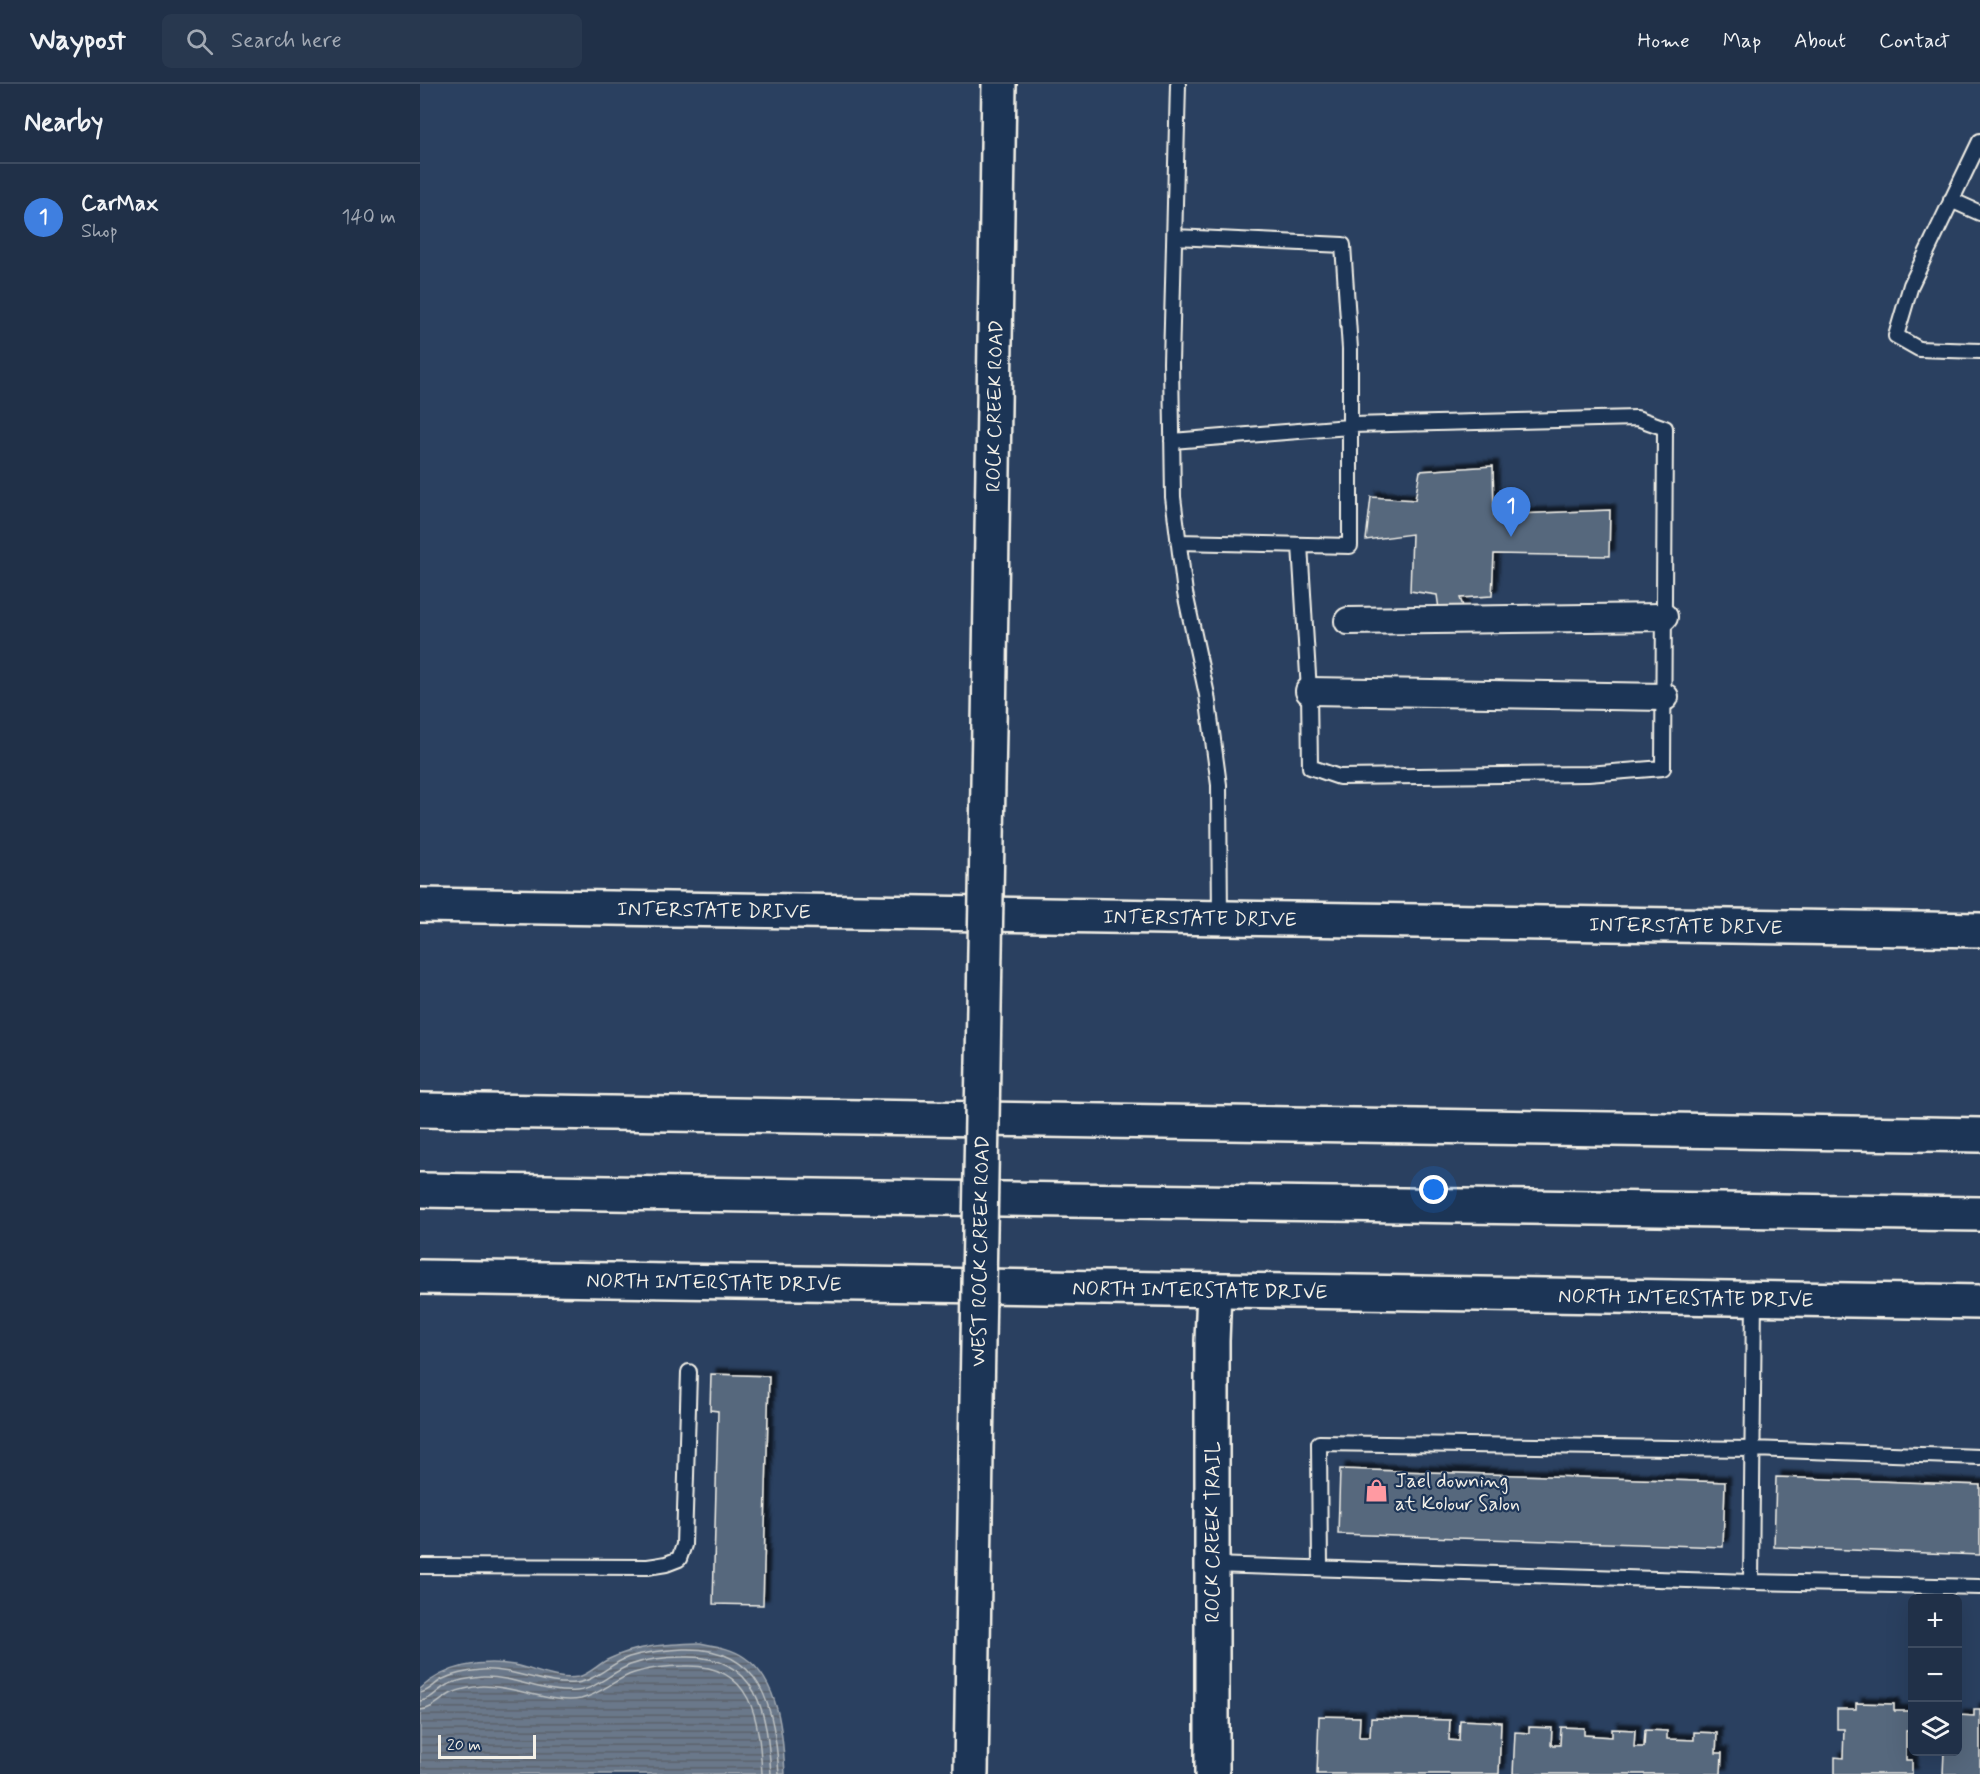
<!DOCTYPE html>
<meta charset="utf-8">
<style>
body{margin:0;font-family:Mynerve,sans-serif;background:#28384f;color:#f1f3f6}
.controls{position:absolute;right:18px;bottom:18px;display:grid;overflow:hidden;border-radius:9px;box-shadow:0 6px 24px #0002}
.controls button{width:54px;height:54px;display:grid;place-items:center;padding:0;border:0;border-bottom:2px solid #3d4b60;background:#203048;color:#f1f3f6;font:30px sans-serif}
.scale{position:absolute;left:18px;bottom:15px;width:98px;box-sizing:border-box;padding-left:6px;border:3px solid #f4f1e8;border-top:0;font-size:16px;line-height:21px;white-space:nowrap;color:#f4f1e8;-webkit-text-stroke:4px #1d3557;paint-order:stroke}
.you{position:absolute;left:1014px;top:1106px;width:21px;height:21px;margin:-15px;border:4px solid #fff;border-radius:50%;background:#1a73e8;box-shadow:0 0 0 9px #1a73e833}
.badge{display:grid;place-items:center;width:39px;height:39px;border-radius:50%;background:#bca0f2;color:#fff;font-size:20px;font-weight:700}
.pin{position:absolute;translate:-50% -50px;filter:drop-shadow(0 2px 3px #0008)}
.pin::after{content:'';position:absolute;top:32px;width:21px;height:18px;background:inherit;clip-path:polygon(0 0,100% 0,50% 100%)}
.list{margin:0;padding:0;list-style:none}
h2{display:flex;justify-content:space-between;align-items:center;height:78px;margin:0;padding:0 24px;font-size:26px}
h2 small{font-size:20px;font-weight:400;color:#a2a9b4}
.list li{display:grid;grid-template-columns:39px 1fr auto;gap:18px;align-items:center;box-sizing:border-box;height:108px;padding:0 24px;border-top:2px solid #3d4b60}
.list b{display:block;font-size:22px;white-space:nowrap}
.list p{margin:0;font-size:20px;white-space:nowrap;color:#a2a9b4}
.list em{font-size:20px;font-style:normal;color:#a2a9b4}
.icon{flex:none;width:33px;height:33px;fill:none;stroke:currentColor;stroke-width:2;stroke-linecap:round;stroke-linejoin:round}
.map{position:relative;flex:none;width:1560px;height:1690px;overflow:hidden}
header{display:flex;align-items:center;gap:36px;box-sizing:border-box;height:84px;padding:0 30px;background:#203048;border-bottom:2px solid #3d4b60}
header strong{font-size:28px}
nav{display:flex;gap:33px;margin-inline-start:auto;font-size:21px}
.search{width:420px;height:54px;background:#28384f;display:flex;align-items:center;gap:15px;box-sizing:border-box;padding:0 21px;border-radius:9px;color:#a2a9b4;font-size:22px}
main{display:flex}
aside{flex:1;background:#203048}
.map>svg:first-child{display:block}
</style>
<header>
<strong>Waypost</strong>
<div class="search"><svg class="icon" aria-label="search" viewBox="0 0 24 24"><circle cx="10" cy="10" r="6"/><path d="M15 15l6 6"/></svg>Search here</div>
<nav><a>Home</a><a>Map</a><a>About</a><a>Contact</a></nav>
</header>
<main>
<aside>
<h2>Nearby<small></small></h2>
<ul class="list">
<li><span class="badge" style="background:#3f7fe0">1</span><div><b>CarMax</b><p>Shop</p></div><em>140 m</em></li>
</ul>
</aside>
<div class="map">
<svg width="1560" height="1690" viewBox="0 0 1560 1690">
<defs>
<pattern id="water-rules" width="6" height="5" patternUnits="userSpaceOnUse" patternTransform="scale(1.5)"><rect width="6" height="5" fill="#6a788a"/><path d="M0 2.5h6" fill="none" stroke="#5b626b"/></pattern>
<filter id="shadow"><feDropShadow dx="5.5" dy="-5.5" stdDeviation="1.5" flood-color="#0009"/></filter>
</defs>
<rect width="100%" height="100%" fill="#2a4060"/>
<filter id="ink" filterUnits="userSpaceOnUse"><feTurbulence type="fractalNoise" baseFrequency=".0167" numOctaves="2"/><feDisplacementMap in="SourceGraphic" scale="12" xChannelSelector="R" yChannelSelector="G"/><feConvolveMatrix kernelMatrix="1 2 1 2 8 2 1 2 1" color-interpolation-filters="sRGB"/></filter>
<g filter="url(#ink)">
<path fill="url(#water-rules)" stroke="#a1a8b0" stroke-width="1.5" d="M280 1559C295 1562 311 1564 324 1573 360 1597 363 1652 365 1690H0V1605C24 1582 61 1575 94 1581 114 1585 137 1597 158 1593 170 1590 178 1580 189 1575 217 1561 249 1560 280 1559Z"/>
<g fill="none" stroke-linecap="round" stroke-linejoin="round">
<path stroke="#bdc1c2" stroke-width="1.5" d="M0 1609C9 1608 15 1599 23 1595 35 1589 49 1587 62 1586 94 1584 126 1602 156 1599 175 1597 191 1579 209 1573 226 1568 246 1566 263 1565 344 1562 354 1625 359 1690
M0 1617C12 1616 17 1606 27 1601 38 1596 50 1594 63 1593 95 1592 125 1610 157 1607 176 1605 192 1588 210 1581 227 1575 247 1573 264 1573 339 1570 347 1630 351 1690
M0 1626C14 1625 20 1615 32 1609 41 1605 52 1603 62 1602 93 1601 134 1621 161 1615 181 1610 195 1595 214 1589 230 1584 248 1582 264 1582 333 1579 339 1635 342 1690"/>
</g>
<path fill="#56677d" stroke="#f4f1e8" stroke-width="1.5" filter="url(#shadow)" d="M1073 382 1074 431 1190 426 1189 472 1074 470 1072 512 1040 514 1044 525H1019L1017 511 990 507 992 450 946 456 951 413 995 416 1000 387Z
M291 1290 349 1292 343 1521 293 1520 298 1327 290 1326Z
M920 1385 1305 1398 1303 1463 918 1450Z
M1356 1393 1560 1401V1471L1354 1463Z
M1436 1619 1474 1620V1627H1492V1647H1486V1676H1492V1690H1415V1673L1423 1674 1424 1645H1417V1625H1436Z
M1554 1625H1560V1690H1523L1524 1668H1538V1631L1554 1632Z
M899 1632 940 1633 939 1653H950L951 1634 1030 1636 1029 1656 1039 1657 1040 1636 1081 1638 1079 1690H897Z
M1109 1643 1132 1644 1131 1661H1140L1141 1643 1164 1644V1651L1192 1653V1645L1215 1646 1214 1663H1224L1225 1646 1247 1647V1655L1274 1656V1648L1297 1649 1296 1669H1302L1301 1690H1093L1095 1648 1109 1649Z"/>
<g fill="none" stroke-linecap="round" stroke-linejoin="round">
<defs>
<path id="lane" d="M758 0 751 279 753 413 765 509 787 611 799 701 800 835
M1560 57 1491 201 1476 252 1499 265 1560 267
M1531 116 1560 129
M755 153 923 161 930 265V462L759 458
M752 357 929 343 932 341 1217 334 1245 344 1243 684 1168 690 919 693 890 683 889 607 880 461
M792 1481 1331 1498 1334 1215
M0 1482 228 1483 246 1480 259 1475 264 1461 269 1288
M900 1484 899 1359 1332 1365 1560 1373
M1331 1498 1560 1503"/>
<path id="street" d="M928 537 1244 533
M889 607 1245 613"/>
<g id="secondary">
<path id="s1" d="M569 643 579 0"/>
<path id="s2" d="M0 821 1560 846"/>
<path id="s3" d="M0 1193 1560 1218"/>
<path d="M551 1690 556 1371"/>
<path d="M792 1690V1257L794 1206"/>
</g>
<path id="highway" d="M0 1026 1560 1051
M0 1106 1560 1130"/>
</defs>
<use href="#lane" stroke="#f4f1e8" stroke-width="18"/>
<use href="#street" stroke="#f4f1e8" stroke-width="30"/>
<use href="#secondary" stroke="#f4f1e8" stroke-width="38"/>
<use href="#highway" stroke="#f4f1e8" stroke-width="38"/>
<use href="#lane" stroke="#1d3557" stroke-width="14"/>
<use href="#street" stroke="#1d3557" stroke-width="26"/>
<use href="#secondary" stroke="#1d3557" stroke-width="33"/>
<use href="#highway" stroke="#1d3557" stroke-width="33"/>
<defs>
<g id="secondary-bridge">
<path id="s4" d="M556 1371 569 643"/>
</g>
</defs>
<use href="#secondary-bridge" stroke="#f4f1e8" stroke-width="38" stroke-linecap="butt"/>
<use href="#secondary-bridge" stroke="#1d3557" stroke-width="33"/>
</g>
</g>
<defs>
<symbol id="shop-bare" viewBox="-9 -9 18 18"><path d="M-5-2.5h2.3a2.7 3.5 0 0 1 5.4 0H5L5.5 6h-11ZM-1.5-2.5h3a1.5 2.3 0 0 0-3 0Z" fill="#ff9aa2" stroke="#1d3557" stroke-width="2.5" paint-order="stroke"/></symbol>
</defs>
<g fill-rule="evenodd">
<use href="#shop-bare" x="940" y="1390" width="33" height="33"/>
</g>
<g text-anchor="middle" stroke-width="4.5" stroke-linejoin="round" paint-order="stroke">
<g font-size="20" fill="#f4f1e8" stroke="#1d3557">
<text dy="7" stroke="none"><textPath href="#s1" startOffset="321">ROCK CREEK ROAD</textPath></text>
<text dy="7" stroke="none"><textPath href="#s2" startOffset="294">INTERSTATE DRIVE</textPath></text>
<text dy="7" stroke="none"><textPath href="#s2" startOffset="780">INTERSTATE DRIVE</textPath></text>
<text dy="7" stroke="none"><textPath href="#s2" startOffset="1266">INTERSTATE DRIVE</textPath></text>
<text dy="7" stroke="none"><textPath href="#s4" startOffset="204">WEST ROCK CREEK ROAD</textPath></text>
<text dy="7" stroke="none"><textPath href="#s3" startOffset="294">NORTH INTERSTATE DRIVE</textPath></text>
<text dy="7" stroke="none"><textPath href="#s3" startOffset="780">NORTH INTERSTATE DRIVE</textPath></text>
<text dy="7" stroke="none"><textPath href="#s3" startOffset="1266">NORTH INTERSTATE DRIVE</textPath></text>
<text transform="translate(792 1448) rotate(-90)" y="7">ROCK CREEK TRAIL</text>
</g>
<g font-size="20" fill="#f4f1e8" stroke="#1d3557" text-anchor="start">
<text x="975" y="1403">Jael downing<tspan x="975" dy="23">at Kolour Salon</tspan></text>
</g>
</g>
</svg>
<div class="controls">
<button>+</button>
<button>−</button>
<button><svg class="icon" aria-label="layers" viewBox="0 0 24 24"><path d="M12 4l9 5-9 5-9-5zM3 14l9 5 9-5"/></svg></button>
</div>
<div class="scale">20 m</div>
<div class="you"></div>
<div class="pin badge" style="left:1091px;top:453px;background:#3f7fe0">1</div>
</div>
</main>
